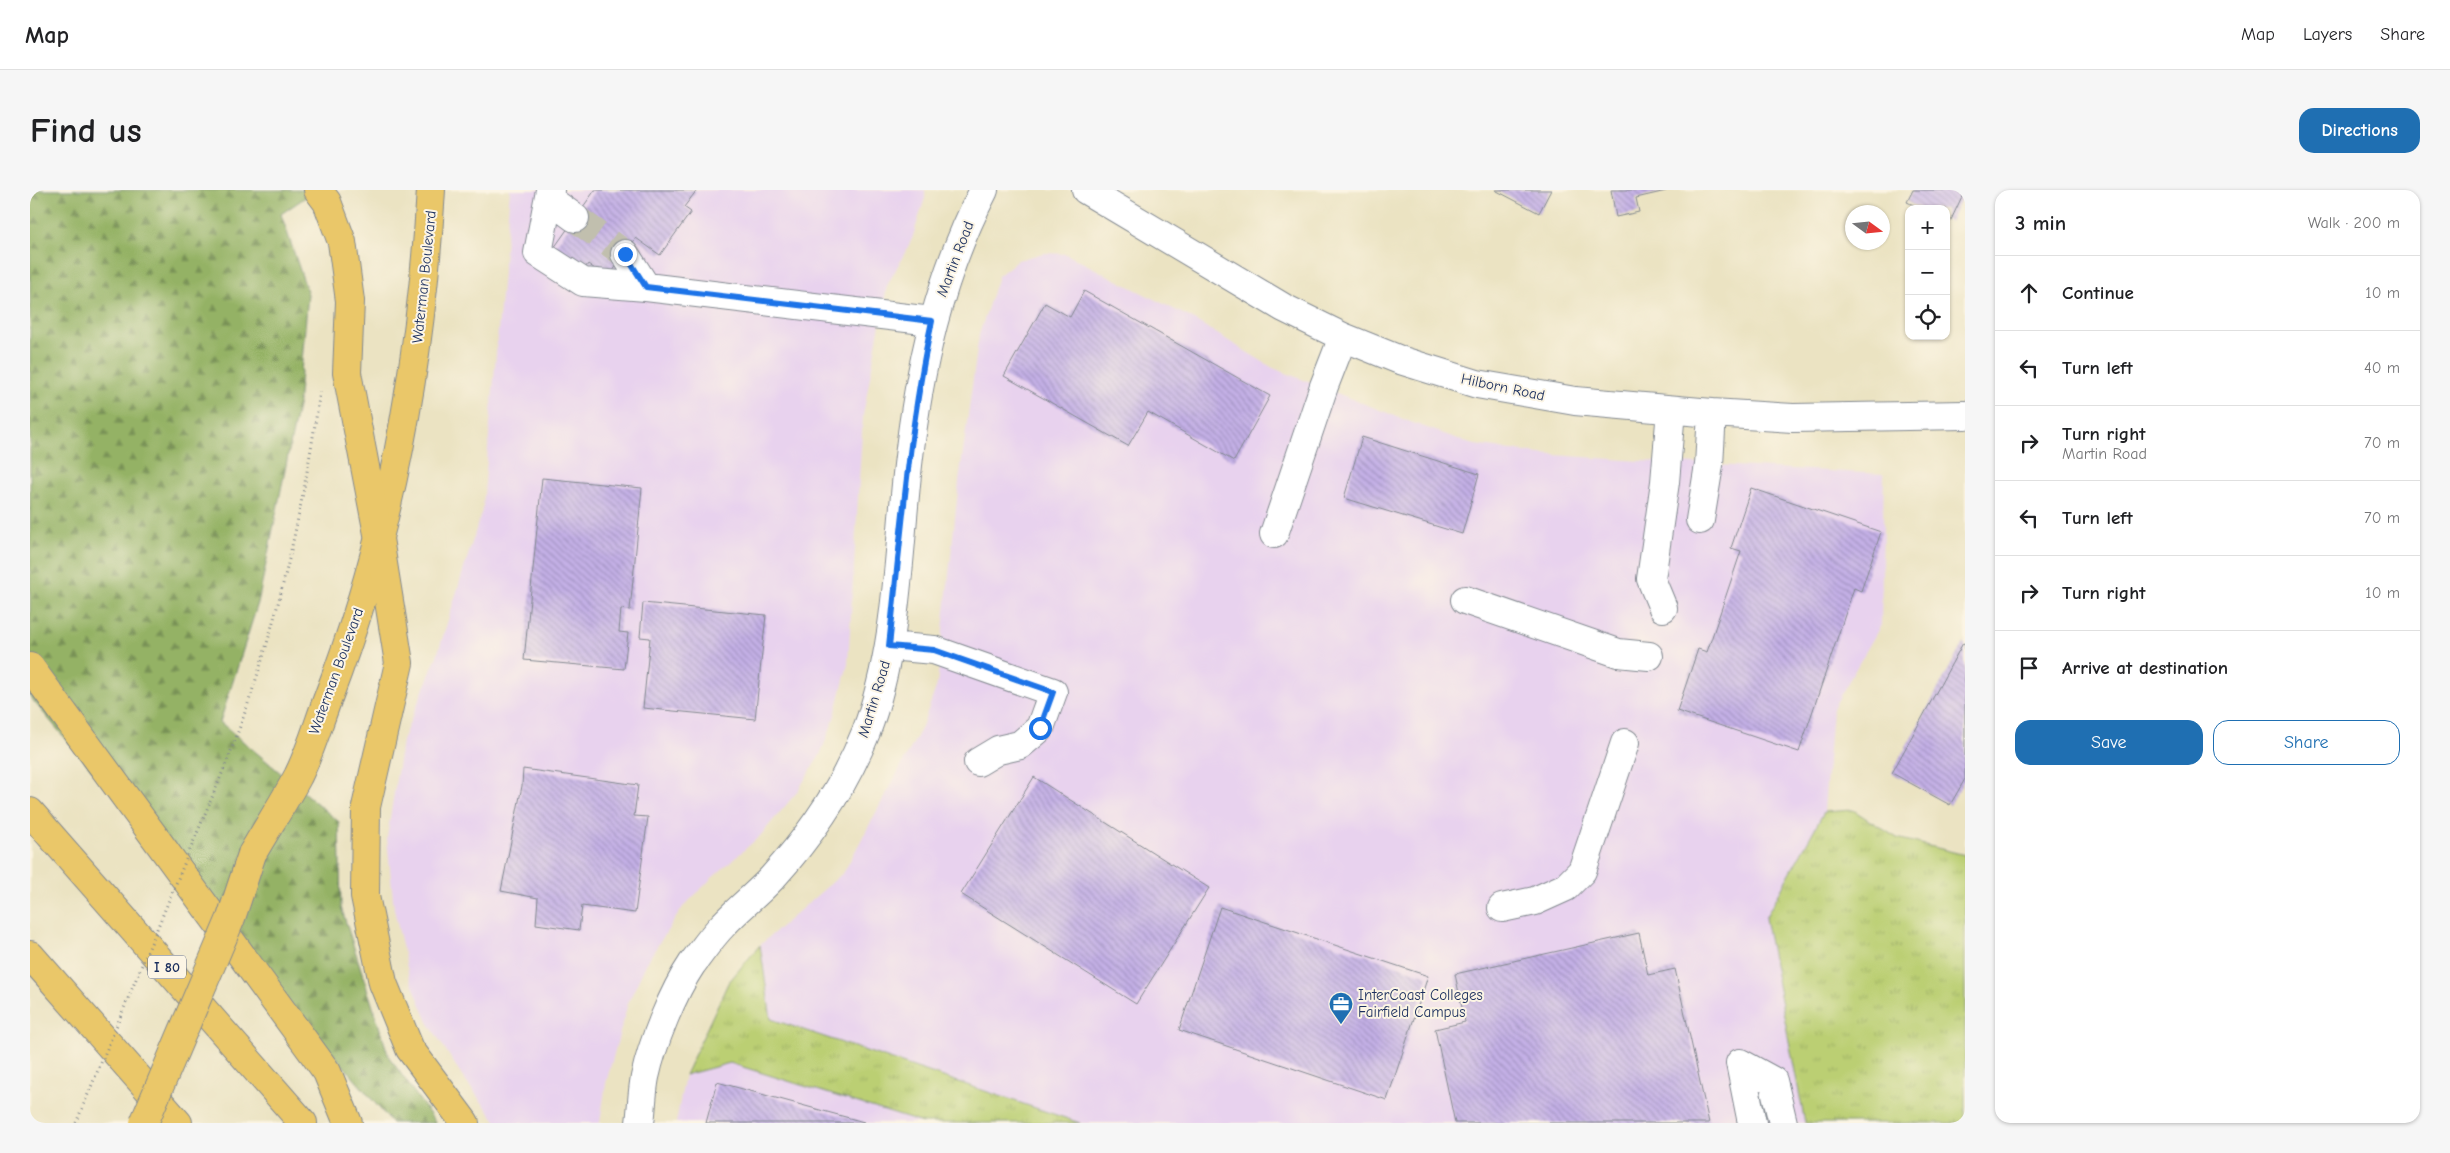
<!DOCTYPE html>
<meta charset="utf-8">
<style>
body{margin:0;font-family:"Comic Neue",sans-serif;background:#f6f6f6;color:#202124}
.controls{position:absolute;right:15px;top:15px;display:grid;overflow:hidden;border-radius:10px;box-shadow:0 1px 4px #0004}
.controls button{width:45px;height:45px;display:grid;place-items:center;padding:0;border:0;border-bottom:1px solid #e0e0e0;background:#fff;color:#202124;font:25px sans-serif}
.compass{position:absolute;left:1815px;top:15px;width:45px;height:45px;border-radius:50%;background:#fff;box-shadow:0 1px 4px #0004;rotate:105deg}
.stop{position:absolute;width:15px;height:15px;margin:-11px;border:4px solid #1a73e8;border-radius:50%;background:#fff}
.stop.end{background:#1a73e8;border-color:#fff;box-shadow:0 1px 5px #0008}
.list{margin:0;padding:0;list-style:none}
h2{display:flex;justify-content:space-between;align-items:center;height:65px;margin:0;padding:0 20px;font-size:21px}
h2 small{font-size:16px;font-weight:400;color:#757577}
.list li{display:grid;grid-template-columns:32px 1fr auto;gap:15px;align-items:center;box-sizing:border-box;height:75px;padding:0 20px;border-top:1px solid #e0e0e0}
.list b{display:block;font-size:19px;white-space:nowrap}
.list p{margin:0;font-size:16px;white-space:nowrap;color:#757577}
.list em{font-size:16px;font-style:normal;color:#757577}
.actions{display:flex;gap:10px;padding:15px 20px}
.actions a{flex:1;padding:11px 0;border:1px solid #1f6fb2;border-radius:15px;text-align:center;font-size:18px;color:#1f6fb2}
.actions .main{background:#1f6fb2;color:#fff}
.icon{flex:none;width:28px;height:28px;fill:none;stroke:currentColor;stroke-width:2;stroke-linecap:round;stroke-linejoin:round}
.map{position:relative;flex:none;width:1935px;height:933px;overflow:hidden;border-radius:15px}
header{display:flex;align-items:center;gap:30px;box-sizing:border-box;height:70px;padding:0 25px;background:#fff;border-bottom:1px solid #e0e0e0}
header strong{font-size:24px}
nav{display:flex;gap:28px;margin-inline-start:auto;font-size:18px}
.intro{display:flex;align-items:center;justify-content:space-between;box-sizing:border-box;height:120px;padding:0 30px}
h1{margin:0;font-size:35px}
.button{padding:12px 22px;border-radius:15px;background:#1f6fb2;color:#fff;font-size:18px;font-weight:700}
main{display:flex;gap:30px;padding:0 30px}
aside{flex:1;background:#fff;border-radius:15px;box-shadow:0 1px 4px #0004}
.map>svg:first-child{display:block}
</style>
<header>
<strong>Map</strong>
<nav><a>Map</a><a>Layers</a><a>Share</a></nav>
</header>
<div class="intro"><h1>Find us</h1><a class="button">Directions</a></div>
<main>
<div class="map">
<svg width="1935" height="933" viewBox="0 0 1935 933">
<defs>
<pattern id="grass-tufts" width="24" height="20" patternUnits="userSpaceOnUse" patternTransform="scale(1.25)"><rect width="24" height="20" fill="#bbcf73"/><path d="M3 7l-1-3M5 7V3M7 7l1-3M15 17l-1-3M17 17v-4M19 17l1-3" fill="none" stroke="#a0b266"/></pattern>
<pattern id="forest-firs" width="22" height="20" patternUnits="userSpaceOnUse" patternTransform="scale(1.25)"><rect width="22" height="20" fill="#94b265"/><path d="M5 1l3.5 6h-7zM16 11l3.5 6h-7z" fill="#789156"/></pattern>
<pattern id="building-back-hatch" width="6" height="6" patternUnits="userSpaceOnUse" patternTransform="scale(1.25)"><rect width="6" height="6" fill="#c4b0e6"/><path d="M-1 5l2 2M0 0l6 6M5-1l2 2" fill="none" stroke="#9e90be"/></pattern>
</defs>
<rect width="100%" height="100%" fill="#fcf5e5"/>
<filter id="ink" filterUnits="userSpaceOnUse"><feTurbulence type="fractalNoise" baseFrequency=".02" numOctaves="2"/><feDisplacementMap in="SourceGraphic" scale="10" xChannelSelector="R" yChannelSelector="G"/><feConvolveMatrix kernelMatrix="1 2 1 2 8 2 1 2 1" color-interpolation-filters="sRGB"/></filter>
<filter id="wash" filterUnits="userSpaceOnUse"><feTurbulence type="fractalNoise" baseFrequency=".0096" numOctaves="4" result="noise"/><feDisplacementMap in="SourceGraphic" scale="20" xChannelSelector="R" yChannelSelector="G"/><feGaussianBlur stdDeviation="1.12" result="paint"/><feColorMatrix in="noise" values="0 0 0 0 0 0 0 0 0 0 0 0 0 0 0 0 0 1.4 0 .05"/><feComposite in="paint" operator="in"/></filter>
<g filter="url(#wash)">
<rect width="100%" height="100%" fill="#ebe3c2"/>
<path fill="#e8d2ee" d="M480 0H895V8L882 49 857 96 833 225 818 474 804 529 790 565 767 602 730 646 682 688 653 717 618 770 598 813 576 893 570 933H468L434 889 398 832 379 786 364 719 357 648 372 551 406 469 453 317Z
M1014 63 1036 64 1161 128 1243 178 1383 233 1445 255 1509 264 1611 271 1854 284 1851 435 1802 520 1794 622 1735 728 1775 933H1050L741 829 730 755 814 682 891 539 907 495 929 291 949 145 968 86 988 70Z
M700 873 893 933H646L655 885Z"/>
<path fill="url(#grass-tufts)" stroke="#6b7f68" d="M1823 620 1867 648 1935 665V933H1775L1735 728 1794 622Z
M730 755 741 829 1050 933H893L700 873 655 885 698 793Z"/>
<path fill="url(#forest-firs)" stroke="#587062" d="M0 0H286L251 24 278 104 268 216 228 413 190 532 309 632 311 717 359 867 406 933H362L0 507Z"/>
<g id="blocks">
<path fill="url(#building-back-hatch)" d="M565 0H667L654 17 661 22 630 65 606 48 578 88 558 74 554 80 524 58Z
M1465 0H1521L1509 23Z
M1581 0H1636V1L1606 8 1609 22 1586 27Z
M1883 0H1935L1920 32 1916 30V19H1892L1877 12Z
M1054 101 1240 206 1204 271 1118 222 1098 256 974 186 1015 113 1040 127Z
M1332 247 1449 284 1432 344 1314 308Z
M512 288 612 298 600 420 591 419 589 442 598 443 594 479 494 470Z
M1721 298 1851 342 1831 401 1824 398 1769 562 1647 521 1668 459 1677 462 1711 361 1701 358Z
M613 413 736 425 725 529 613 518 620 448 610 447Z
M1933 453 1935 454V589L1920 615 1862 583Z
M493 579 608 595 604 626 618 627 605 723 552 716 549 740 506 734 508 708 471 701 492 596Z
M1004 587 1179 698 1106 814 931 704Z
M1190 717 1398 786 1357 910 1149 840Z
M1609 743 1618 785 1645 779 1679 933H1425L1405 839 1435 832 1425 784Z
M687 892 834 932 833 933H676Z"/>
</g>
</g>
<g filter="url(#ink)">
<use href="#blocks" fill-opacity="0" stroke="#838990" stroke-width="1"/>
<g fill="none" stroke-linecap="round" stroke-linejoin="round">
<path stroke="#c1bfae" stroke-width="28" stroke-dasharray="28 14" stroke-linecap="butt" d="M545 28 595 64"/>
<defs>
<path id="minor" d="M520 0 508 63 553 92 616 97 902 131
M1056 0 1254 118 1313 147 1370 170 1447 194 1545 211 1682 223 1763 228 1935 225
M519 9 545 28
M595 64 616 97
M1670 330 1679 275 1682 223
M1244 344 1294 196 1313 147
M1435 410 1588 463 1619 466
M1633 418 1621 389 1635 292 1641 220
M859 456 904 460 1023 502 1010 538 990 555 968 560 948 572
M1472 718 1505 711 1536 697 1552 681 1595 553
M1710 873 1743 891 1753 933
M1710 873 1722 933
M610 933C612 918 612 902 615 887 622 854 643 802 662 774 672 761 682 746 694 734 709 718 727 704 742 688 780 646 815 595 836 542 868 458 868 364 878 275 889 178 909 87 954 0"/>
<path id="major" d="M222 664C237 638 254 612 268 586 281 560 289 531 299 505 361 344 391 171 401 0"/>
<path id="highway" d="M288 0 297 12 312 52 320 111 317 183 349 349 369 473 336 617 335 706 353 793 380 859 435 933
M0 477 297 882 318 933
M0 622 273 933
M0 765 148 933"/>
</defs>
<use href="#minor" stroke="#838990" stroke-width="30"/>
<use href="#major" stroke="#838990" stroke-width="30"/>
<use href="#highway" stroke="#838990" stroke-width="30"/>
<path stroke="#838990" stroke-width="3" stroke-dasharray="1 4" stroke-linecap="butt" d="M180 612C237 481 270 342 290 201"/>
<use href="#minor" stroke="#fff" stroke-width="28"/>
<use href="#major" stroke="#eac769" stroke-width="28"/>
<use href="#highway" stroke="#eac769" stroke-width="28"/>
<defs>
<path id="major-bridge" d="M114 933 201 728 222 664"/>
</defs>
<use href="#major-bridge" stroke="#838990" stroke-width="30" stroke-linecap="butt"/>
<path stroke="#838990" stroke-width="3" stroke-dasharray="1 4" stroke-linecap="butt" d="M46 933 180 612"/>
<use href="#major-bridge" stroke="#eac769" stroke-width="28"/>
</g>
</g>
<g fill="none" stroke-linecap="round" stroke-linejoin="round" filter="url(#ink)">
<path stroke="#1a73e8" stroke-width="6" d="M595 64 616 97 902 131C879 238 871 347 859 456L904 460 1023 502 1010 538"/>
</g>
<defs>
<symbol id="office-pin" viewBox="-11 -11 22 30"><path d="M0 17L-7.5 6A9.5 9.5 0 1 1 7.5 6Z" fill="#1f6fb2" stroke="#fcf5e5"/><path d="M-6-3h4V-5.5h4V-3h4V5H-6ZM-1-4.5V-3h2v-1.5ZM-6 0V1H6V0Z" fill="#fff"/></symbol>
</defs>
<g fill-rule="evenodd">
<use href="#office-pin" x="1297" y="800" width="28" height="38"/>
</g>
<g text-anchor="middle" stroke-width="4" stroke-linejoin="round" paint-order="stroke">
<rect fill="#fcf5e5" stroke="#5e6a86" stroke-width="1" x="118" y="765.5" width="38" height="23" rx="4"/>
<g font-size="14" font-weight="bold" fill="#1b2f5e">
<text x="137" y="782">I 80</text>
</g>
<g font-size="15" fill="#1b2f5e" stroke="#fcf5e5">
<text transform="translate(925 69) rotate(-69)" y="5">Martin Road</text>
<text transform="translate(394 87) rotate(-84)" y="5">Waterman Boulevard</text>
<text transform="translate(1473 197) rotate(12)" y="5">Hilborn Road</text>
<text transform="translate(306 481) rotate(-70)" y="5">Waterman Boulevard</text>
<text transform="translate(844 509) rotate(-73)" y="5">Martin Road</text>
</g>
<g font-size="15" fill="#1b2f5e" stroke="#fcf5e5" text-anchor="start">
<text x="1328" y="810">InterCoast Colleges<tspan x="1328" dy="17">Fairfield Campus</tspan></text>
</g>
</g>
</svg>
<div class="controls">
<button>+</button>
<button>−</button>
<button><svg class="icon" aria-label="locate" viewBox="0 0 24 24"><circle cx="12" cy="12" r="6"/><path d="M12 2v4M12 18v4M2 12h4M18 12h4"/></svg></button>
</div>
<svg class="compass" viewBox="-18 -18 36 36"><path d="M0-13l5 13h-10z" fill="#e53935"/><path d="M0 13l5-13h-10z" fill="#757577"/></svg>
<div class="stop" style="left:1010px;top:538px"></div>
<div class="stop end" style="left:595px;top:64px"></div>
</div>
<aside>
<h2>3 min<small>Walk · 200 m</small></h2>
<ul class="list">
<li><svg class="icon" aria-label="ahead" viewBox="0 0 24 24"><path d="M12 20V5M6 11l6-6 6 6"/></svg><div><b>Continue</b></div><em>10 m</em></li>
<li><svg class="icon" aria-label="left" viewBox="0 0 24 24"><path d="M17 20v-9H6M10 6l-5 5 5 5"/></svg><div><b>Turn left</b></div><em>40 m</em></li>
<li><svg class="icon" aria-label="right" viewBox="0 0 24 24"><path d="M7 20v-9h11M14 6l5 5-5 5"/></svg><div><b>Turn right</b><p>Martin Road</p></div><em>70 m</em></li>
<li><svg class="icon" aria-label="left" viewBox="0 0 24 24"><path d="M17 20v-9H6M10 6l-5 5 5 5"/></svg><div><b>Turn left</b></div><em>70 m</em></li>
<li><svg class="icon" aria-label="right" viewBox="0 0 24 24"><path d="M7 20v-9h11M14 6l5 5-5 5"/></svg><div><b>Turn right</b></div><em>10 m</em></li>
<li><svg class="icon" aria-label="arrive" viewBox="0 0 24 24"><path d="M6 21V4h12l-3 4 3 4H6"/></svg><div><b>Arrive at destination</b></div></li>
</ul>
<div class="actions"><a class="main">Save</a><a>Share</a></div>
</aside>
</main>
